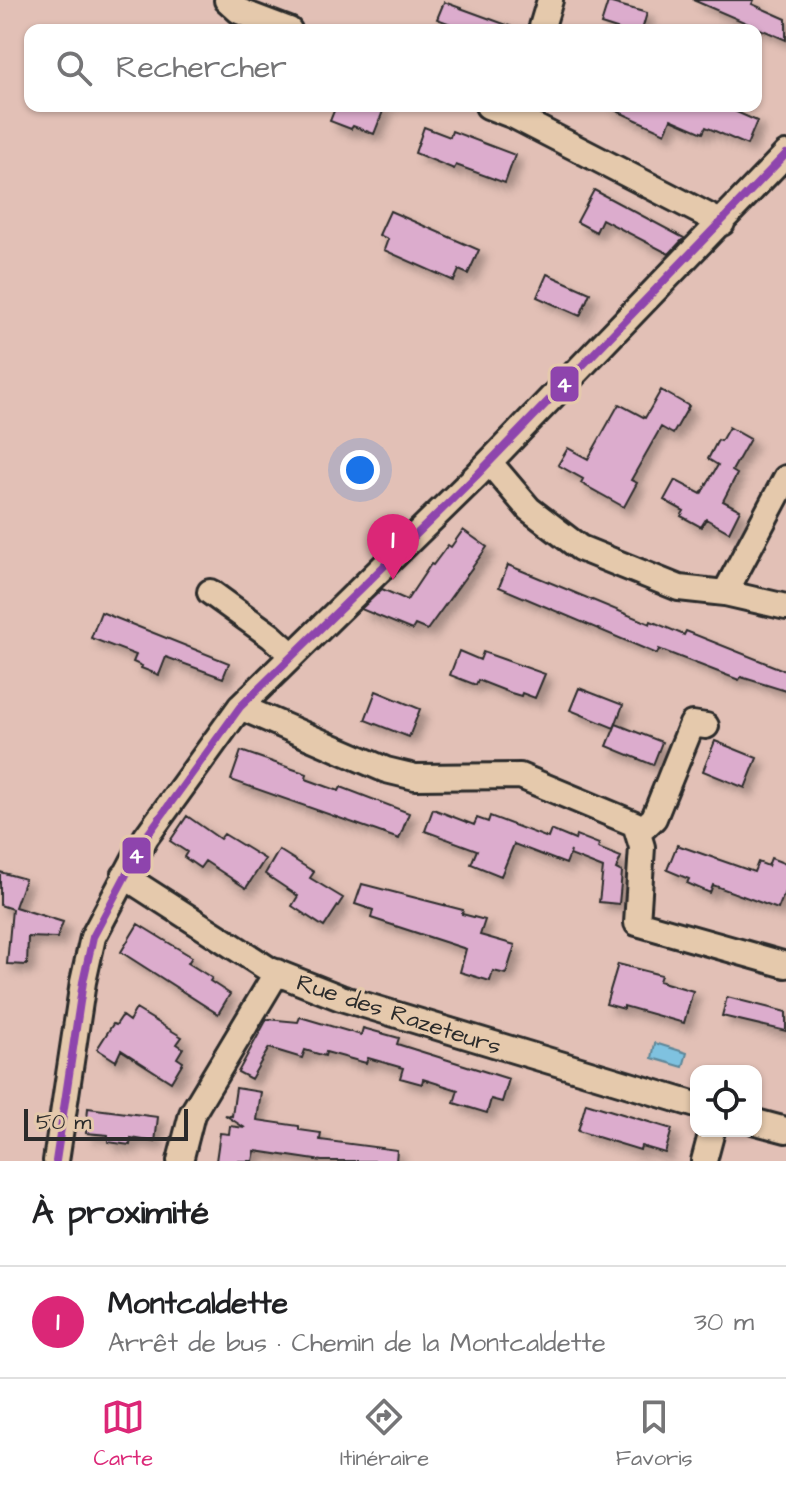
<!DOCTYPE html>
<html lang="fr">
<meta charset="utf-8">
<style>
body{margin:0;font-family:"Architects Daughter",sans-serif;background:#f2f2f2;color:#202124}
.controls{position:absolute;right:24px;bottom:24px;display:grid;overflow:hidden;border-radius:16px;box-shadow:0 2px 6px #0004}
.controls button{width:72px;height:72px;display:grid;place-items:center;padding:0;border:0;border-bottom:2px solid #e0e0e0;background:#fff;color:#202124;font:40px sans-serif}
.scale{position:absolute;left:24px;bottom:20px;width:164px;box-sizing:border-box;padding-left:8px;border:4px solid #2b2b2b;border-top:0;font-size:22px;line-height:28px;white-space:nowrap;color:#2b2b2b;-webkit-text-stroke:6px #e5c9ac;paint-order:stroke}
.you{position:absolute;left:360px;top:470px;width:28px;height:28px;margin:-20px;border:6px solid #fff;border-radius:50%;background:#1a73e8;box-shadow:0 0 0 12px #1a73e833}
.badge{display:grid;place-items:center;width:52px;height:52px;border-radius:50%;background:#db2777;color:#fff;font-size:26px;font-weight:700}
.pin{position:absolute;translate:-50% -66px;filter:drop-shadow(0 2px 4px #0008)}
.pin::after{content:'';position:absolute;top:42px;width:28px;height:24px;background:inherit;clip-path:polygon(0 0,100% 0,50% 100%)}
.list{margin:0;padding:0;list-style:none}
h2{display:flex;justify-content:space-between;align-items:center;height:104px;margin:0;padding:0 32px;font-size:34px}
h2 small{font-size:26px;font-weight:400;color:#757577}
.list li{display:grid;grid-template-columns:52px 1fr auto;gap:24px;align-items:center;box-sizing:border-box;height:112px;padding:0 32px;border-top:2px solid #e0e0e0}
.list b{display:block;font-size:30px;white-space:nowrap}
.list p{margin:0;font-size:26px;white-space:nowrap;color:#757577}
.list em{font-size:26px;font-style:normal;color:#757577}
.icon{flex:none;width:44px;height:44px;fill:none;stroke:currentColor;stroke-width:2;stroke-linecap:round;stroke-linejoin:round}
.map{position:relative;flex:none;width:786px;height:1161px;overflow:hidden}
.search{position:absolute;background:#fff;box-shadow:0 2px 6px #0004;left:24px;right:24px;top:24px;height:88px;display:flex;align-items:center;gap:20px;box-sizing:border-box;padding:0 28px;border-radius:16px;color:#757577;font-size:30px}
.sheet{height:216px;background:#fff}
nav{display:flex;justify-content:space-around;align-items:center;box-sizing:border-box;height:112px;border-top:2px solid #e0e0e0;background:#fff;font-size:22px;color:#757577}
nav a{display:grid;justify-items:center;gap:4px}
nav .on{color:#db2777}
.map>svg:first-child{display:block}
</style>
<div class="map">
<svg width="786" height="1161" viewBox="0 0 786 1161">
<defs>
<filter id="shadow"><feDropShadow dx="7" dy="7" stdDeviation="4" flood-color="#0004"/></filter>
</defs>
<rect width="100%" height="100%" fill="#e2c0b6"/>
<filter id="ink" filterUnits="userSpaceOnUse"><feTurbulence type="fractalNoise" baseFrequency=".0125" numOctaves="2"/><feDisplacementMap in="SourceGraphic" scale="16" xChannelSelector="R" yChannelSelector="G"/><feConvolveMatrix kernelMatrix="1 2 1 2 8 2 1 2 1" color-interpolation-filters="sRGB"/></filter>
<g filter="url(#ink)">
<path fill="#7fc2e0" stroke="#5d8698" stroke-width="2" d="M655 1043 687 1053 683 1067 652 1058Z"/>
<path fill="#dcaccd" stroke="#2b2b2b" stroke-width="2" filter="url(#shadow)" d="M693 0H754L752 4 786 19V40Z
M444 2 515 28V30H467L437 19Z
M608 2 647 13 642 30H620L601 24Z
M336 106H385L374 134 353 126 351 129 330 121Z
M606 106H723L757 121 747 145 706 127 703 133 671 119 665 133Z
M424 127 450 137 452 131 515 155 505 183 456 165 454 169 415 153Z
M594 190 684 238 669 254 602 219 596 232 577 222Z
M390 211 479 250 468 274 459 270 454 281 384 250 388 239 379 235Z
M547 274 590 293 580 316 537 297Z
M661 390 689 406 673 434 661 427 631 480 637 483 624 507 581 483 583 479 558 465 568 448 588 459 619 404 645 418Z
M729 427 750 439 732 471 737 474 723 501 740 510 729 532 706 519 701 527 681 516 684 511 664 500 675 480 701 494 718 465 708 459 718 440 721 441Z
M463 530 487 547 427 630 415 625 412 630 361 609 382 589 407 600 431 564 433 565 448 545 451 547Z
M508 565 650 624 651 621 684 635 686 631 786 671V691L741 677 739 680 659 649 657 654 499 587Z
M101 612 229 663 223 678 166 657 159 675 141 668 142 666 133 662 136 655 91 638Z
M459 651 480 660 483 652 545 674 535 698 522 693 521 696 511 693 478 680 476 685 450 675Z
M579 688 623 705 614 728 570 710Z
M376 691 420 709 409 737 365 720Z
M616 724 662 742 653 765 607 746Z
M715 741 757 758 745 788 703 771Z
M241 751 307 774 306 779 339 791 341 787 409 813 399 839 231 780Z
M433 809 474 825 477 818 488 822 490 816 548 838 551 830 575 840 576 835 599 844 598 848 621 857 616 869 622 872 619 904 599 902 603 868 570 855 571 851 566 864 514 844 501 876 471 864 477 850 425 831Z
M187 816 220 839 224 834 265 859 246 888 205 861 200 868 184 857 187 852 170 841Z
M677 845 754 872 758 862 768 866 771 858 786 864V889L778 909 713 885 710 893 687 883 689 879 667 870Z
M279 850 314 872 310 878 343 898 324 927 292 906 298 896 265 874Z
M0 872 25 879 15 907 63 922 57 938 28 937 27 965 7 964 12 909 0 905Z
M362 884 463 910 462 914 485 920 480 935 515 945 506 974 493 971 490 981 460 972 466 949 371 918 373 910 355 904Z
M138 924 192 957 188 963 212 978 210 981 230 994 218 1014 121 952Z
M618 964 661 975 659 981 693 991 684 1023 624 1006V1009L606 1004Z
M727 997 786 1012V1031L722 1016Z
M136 1009 182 1037 177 1044 183 1048 177 1058 183 1062 171 1082 121 1050 116 1061 97 1049 113 1024 116 1025 122 1016 129 1021Z
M300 1017 361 1035 363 1028 399 1038 397 1044 509 1079 502 1102 491 1099 487 1113 454 1103 458 1090 423 1079 422 1084 400 1078 403 1068 368 1058 366 1063 326 1052 325 1056 305 1050 302 1058 269 1048 251 1079 238 1072 267 1019 298 1022Z
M236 1088 261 1092 257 1120 299 1126V1130L321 1133 320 1140 397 1150 396 1161H322L255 1151 253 1161H216L220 1133 229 1134 230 1126 245 1128 225 1115 232 1116Z
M586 1103 672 1129 665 1153 641 1146 640 1150 578 1131Z
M88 1108 158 1117 155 1142 131 1138 130 1145 108 1142V1135L86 1133Z"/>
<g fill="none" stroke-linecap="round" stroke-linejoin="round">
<defs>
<path id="minor" d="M227 0 239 11 289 30
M541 30 550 0
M488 106 514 116 722 223
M490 463 529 509 580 548 679 588 725 593 786 607
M210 592 271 636 292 655
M725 593 786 478
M240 707 386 770 415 777 520 776 635 824 642 847 637 923 786 965
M638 833 654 818 692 724 706 726
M124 876 270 970 341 998 696 1105
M756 1122 786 1130
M56 1161 83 982 93 937 146 837 240 707 476 476 786 154
M180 1161 192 1114 277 972
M704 1161 712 1131"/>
</defs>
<use href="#minor" stroke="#2b2b2b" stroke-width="30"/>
<use href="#minor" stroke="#e5c9ac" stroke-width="24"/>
<defs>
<path id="bus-1" d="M56 1161 83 982 93 937 146 837 240 707 476 476 786 154"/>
</defs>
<use href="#bus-1" stroke="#e5c9ac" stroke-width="14"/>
<use href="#bus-1" stroke="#8e44ad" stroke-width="8"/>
</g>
</g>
<g text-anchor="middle" stroke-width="7" stroke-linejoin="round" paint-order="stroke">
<g font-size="24" fill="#2b2b2b" stroke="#e5c9ac">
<text transform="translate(399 1014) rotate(18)" y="8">Rue des Razeteurs</text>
</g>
</g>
<g stroke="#e5c9ac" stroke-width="3">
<rect x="549" y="365" width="31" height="38" rx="8" fill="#8e44ad"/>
<rect x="121" y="836" width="31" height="39" rx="8" fill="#8e44ad"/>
</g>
<g font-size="22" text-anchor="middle" font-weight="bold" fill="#fff">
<text x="564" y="392">4</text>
<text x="136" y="863">4</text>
</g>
</svg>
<div class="controls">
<button><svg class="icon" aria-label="locate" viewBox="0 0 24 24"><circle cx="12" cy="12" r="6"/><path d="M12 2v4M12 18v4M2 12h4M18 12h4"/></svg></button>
</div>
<div class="scale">50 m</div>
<div class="you"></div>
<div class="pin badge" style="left:393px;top:580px">1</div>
<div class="search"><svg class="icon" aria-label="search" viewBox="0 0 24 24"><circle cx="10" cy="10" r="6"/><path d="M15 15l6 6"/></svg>Rechercher</div>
</div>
<section class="sheet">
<h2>À proximité<small></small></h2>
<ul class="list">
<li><span class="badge">1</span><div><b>Montcaldette</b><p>Arrêt de bus · Chemin de la Montcaldette</p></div><em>30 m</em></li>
</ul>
</section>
<nav>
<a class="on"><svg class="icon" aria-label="map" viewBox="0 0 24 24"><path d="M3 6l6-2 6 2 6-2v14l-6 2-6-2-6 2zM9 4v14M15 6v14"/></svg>Carte</a>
<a><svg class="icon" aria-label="directions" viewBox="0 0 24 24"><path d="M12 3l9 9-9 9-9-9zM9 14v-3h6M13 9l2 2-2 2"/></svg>Itinéraire</a>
<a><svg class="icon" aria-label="saved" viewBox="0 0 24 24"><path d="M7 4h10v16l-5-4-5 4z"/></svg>Favoris</a>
</nav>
